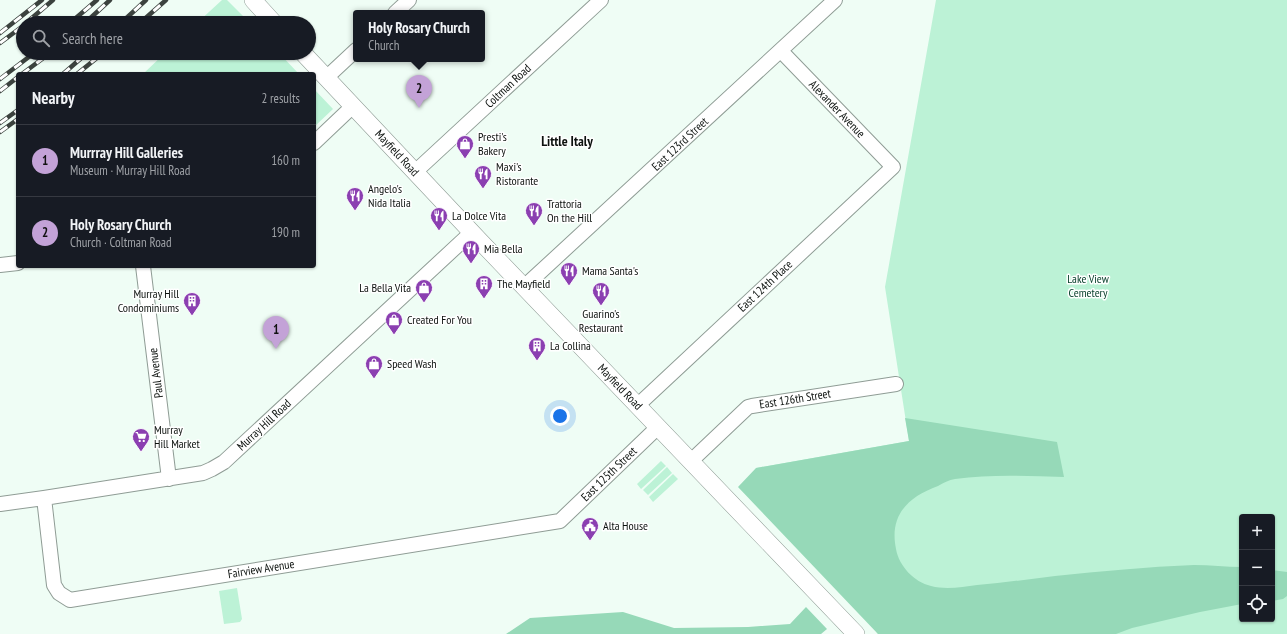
<!DOCTYPE html>
<meta charset="utf-8">
<style>
body{margin:0;font-family:"PT Sans Narrow",sans-serif;background:#242831;color:#f1f3f6}
.controls{position:absolute;right:12px;bottom:12px;display:grid;overflow:hidden;border-radius:4px;box-shadow:0 1px 3px #0004}
.controls button{width:36px;height:36px;display:grid;place-items:center;padding:0;border:0;border-bottom:1px solid #363941;background:#171b24;color:#f1f3f6;font:20px sans-serif}
.you{position:absolute;left:560px;top:416px;width:14px;height:14px;margin:-10px;border:3px solid #fff;border-radius:50%;background:#1a73e8;box-shadow:0 0 0 6px #1a73e833}
.badge{display:grid;place-items:center;width:26px;height:26px;border-radius:50%;background:#c3a2d7;color:#111;font-size:13px;font-weight:700}
.pin{position:absolute;translate:-50% -33px;filter:drop-shadow(0 1px 2px #0008)}
.pin::after{content:'';position:absolute;top:21px;width:14px;height:12px;background:inherit;clip-path:polygon(0 0,100% 0,50% 100%)}
.popup{position:absolute;left:353px;top:10px;width:132px;height:52px;box-sizing:border-box;display:grid;place-content:center;border-radius:4px;background:#171b24;filter:drop-shadow(0 1px 3px #0005);font-size:13px;white-space:nowrap;color:#9ea1a6}
.popup b{font-size:15px;color:#f1f3f6}
.popup::after{content:'';position:absolute;left:50%;top:100%;margin-left:-8px;border:8px solid transparent;border-top-color:#171b24}
.list{margin:0;padding:0;list-style:none}
h2{display:flex;justify-content:space-between;align-items:center;height:52px;margin:0;padding:0 16px;font-size:17px}
h2 small{font-size:13px;font-weight:400;color:#9ea1a6}
.list li{display:grid;grid-template-columns:26px 1fr auto;gap:12px;align-items:center;box-sizing:border-box;height:72px;padding:0 16px;border-top:1px solid #363941}
.list b{display:block;font-size:15px;white-space:nowrap}
.list p{margin:0;font-size:13px;white-space:nowrap;color:#9ea1a6}
.list em{font-size:13px;font-style:normal;color:#9ea1a6}
.icon{flex:none;width:22px;height:22px;fill:none;stroke:currentColor;stroke-width:2;stroke-linecap:round;stroke-linejoin:round}
.map{position:relative;flex:none;width:1287px;height:634px;overflow:hidden}
.search{position:absolute;background:#171b24;box-shadow:0 1px 3px #0004;left:16px;top:16px;width:300px;height:44px;display:flex;align-items:center;gap:10px;box-sizing:border-box;padding:0 14px;border-radius:22px;color:#9ea1a6;font-size:15px}
.panel{position:absolute;background:#171b24;box-shadow:0 1px 3px #0004;left:16px;top:72px;width:300px;height:196px;border-radius:4px}
.map>svg:first-child{display:block}
</style>
<div class="map">
<svg width="1287" height="634" viewBox="0 0 1287 634">
<rect width="100%" height="100%" fill="#effdf5"/>
<path fill="#bcf2d6" fill-rule="evenodd" d="M222 0H227L250 23H197Z
M936 0H1287V634H878L756 468 909 441 885 287ZM1242 517H1272V619H1242Z
M165 53H279L299 74H143Z
M314 89 333 109 314 127Z
M661 461 666 466 641 489 637 484Z
M667 467 672 473 648 495 643 490Z
M673 474 678 479 653 502 649 497Z
M237 588 242 619 240 622 224 624 219 591Z"/>
<path fill="#96d9b8" d="M905 418 1057 442 1064 477C1027 476 991 474 955 479 949 480 943 483 938 486 908 497 889 515 896 549 899 566 914 582 931 586 946 590 962 587 977 585 1003 583 1029 579 1055 576 1101 571 1147 567 1194 565 1210 565 1226 567 1242 567V604L1200 612 1132 628 1116 634H878L738 487 756 468 909 441Z
M1272 570 1287 572V596L1283 599 1272 601Z
M806 607 827 629 821 634H506L530 618 623 612 674 628 748 627 790 624Z"/>
<g fill="none" stroke-linecap="round" stroke-linejoin="round">
<defs>
<path id="minor" d="M395 13 409 0
M326 78 356 50
M314 143 353 106
M415 172 601 0
M0 265 18 263
M143 266 169 479
M524 287 835 0
M637 406 893 167 781 51
M691 461 748 407 752 406 896 384
M44 498 54 585 59 593 70 600 560 521 658 427
M0 504 44 498 203 473 212 469 224 462 472 232"/>
<path id="major" d="M253 0 274 23
M303 53 479 240 856 634"/>
</defs>
<use href="#minor" stroke="#8f9c95" stroke-width="16"/>
<use href="#major" stroke="#8f9c95" stroke-width="18"/>
<use href="#minor" stroke="#fff" stroke-width="14"/>
<use href="#major" stroke="#fff" stroke-width="17"/>
<defs>
<path id="rail" d="M26 23 53 0
M70 23 97 0
M85 23 110 0
M121 23 146 0
M140 23 166 0
M0 33 42 0
M0 43 23 26
M22 74 50 53
M63 74 87 53
M77 74 103 53
M0 79 34 53
M0 91 18 77
M0 123 18 110
M0 132 18 119"/>
</defs>
<use href="#rail" stroke="#3b423e" stroke-width="4.5"/>
<use href="#rail" stroke="#fff" stroke-width="3" stroke-dasharray="9" stroke-linecap="butt"/>
</g>
<defs>
<symbol id="shop-pin" viewBox="-11 -11 22 30"><path d="M0 17L-7.5 6A9.5 9.5 0 1 1 7.5 6Z" fill="#8b3fb1" stroke="#fff"/><path d="M-5-2.5h2.3a2.7 3.5 0 0 1 5.4 0H5L5.5 6h-11ZM-1.5-2.5h3a1.5 2.3 0 0 0-3 0Z" fill="#fff"/></symbol>
<symbol id="restaurant-pin" viewBox="-11 -11 22 30"><path d="M0 17L-7.5 6A9.5 9.5 0 1 1 7.5 6Z" fill="#8b3fb1" stroke="#fff"/><path d="M-5-6h1v4h1v-4h1v4h1v-4h1v5L-1.5 .5V6h-2V.5L-5-1ZM5-6V6H3V1.5H1.5Q1.5-4 5-6Z" fill="#fff"/></symbol>
<symbol id="building-pin" viewBox="-11 -11 22 30"><path d="M0 17L-7.5 6A9.5 9.5 0 1 1 7.5 6Z" fill="#8b3fb1" stroke="#fff"/><path d="M-4-6H4V6H1V3H-1V6H-4ZM-2.5-4.3h1.7v1.8h-1.7ZM.8-4.3h1.7v1.8H.8ZM-2.5-1h1.7V.8h-1.7ZM.8-1h1.7V.8H.8Z" fill="#fff"/></symbol>
<symbol id="supermarket-pin" viewBox="-11 -11 22 30"><path d="M0 17L-7.5 6A9.5 9.5 0 1 1 7.5 6Z" fill="#8b3fb1" stroke="#fff"/><path d="M-6-5.5h2.5l.6 2H6L4.5 2H-2.5L-4.4-4H-6ZM-1.5 3.2a1.3 1.3 0 1 0 .1 0ZM3 3.2a1.3 1.3 0 1 0 .1 0Z" fill="#fff"/></symbol>
<symbol id="civic-pin" viewBox="-11 -11 22 30"><path d="M0 17L-7.5 6A9.5 9.5 0 1 1 7.5 6Z" fill="#8b3fb1" stroke="#fff"/><path d="M-.6-6.5H3V-4.5H.6V-3L4-1V1h2V6H-6V1h2V-1L-.6-3ZM-1.2 2.5V6h2.4V2.5Z" fill="#fff"/></symbol>
</defs>
<g fill-rule="evenodd">
<use href="#shop-pin" x="455" y="134" width="20" height="27"/>
<use href="#restaurant-pin" x="473" y="164" width="20" height="27"/>
<use href="#restaurant-pin" x="345" y="186" width="20" height="27"/>
<use href="#restaurant-pin" x="524" y="201" width="20" height="27"/>
<use href="#restaurant-pin" x="429" y="206" width="20" height="27"/>
<use href="#restaurant-pin" x="461" y="239" width="20" height="27"/>
<use href="#restaurant-pin" x="559" y="261" width="20" height="27"/>
<use href="#building-pin" x="474" y="274" width="20" height="27"/>
<use href="#shop-pin" x="414" y="278" width="20" height="27"/>
<use href="#restaurant-pin" x="591" y="281" width="20" height="27"/>
<use href="#building-pin" x="182" y="291" width="20" height="27"/>
<use href="#shop-pin" x="384" y="310" width="20" height="27"/>
<use href="#building-pin" x="527" y="336" width="20" height="27"/>
<use href="#shop-pin" x="364" y="354" width="20" height="27"/>
<use href="#supermarket-pin" x="131" y="427" width="20" height="27"/>
<use href="#civic-pin" x="580" y="516" width="20" height="27"/>
</g>
<g text-anchor="middle" stroke-width="3" stroke-linejoin="round" paint-order="stroke">
<g font-size="12" fill="#0d120f" stroke="#fff">
<text transform="translate(508 86) rotate(-43)" y="4">Coltman Road</text>
<text transform="translate(837 109) rotate(46)" y="4">Alexander Avenue</text>
<text transform="translate(680 144) rotate(-43)" y="4">East 123rd Street</text>
<text transform="translate(397 153) rotate(47)" y="4">Mayfield Road</text>
<text transform="translate(765 286) rotate(-43)" y="4">East 124th Place</text>
<text transform="translate(156 373) rotate(-97)" y="4">Paul Avenue</text>
<text transform="translate(620 387) rotate(46)" y="4">Mayfield Road</text>
<text transform="translate(795 399) rotate(-9)" y="4">East 126th Street</text>
<text transform="translate(264 425) rotate(-43)" y="4">Murray Hill Road</text>
<text transform="translate(609 474) rotate(-44)" y="4">East 125th Street</text>
<text transform="translate(261 569) rotate(-9)" y="4">Fairview Avenue</text>
</g>
<g font-size="12" fill="#0d120f" stroke="#fff" text-anchor="start">
<text x="478" y="141">Presti's<tspan x="478" dy="14">Bakery</tspan></text>
<text x="496" y="171">Maxi's<tspan x="496" dy="14">Ristorante</tspan></text>
<text x="368" y="193">Angelo's<tspan x="368" dy="14">Nida Italia</tspan></text>
<text x="547" y="208">Trattoria<tspan x="547" dy="14">On the Hill</tspan></text>
<text x="452" y="220">La Dolce Vita</text>
<text x="484" y="253">Mia Bella</text>
<text x="582" y="275">Mama Santa's</text>
<text x="497" y="288">The Mayfield</text>
<text x="411" y="292" text-anchor="end">La Bella Vita</text>
<text x="179" y="298" text-anchor="end">Murray Hill<tspan x="179" dy="14">Condominiums</tspan></text>
<text x="601" y="318" text-anchor="middle">Guarino's<tspan x="601" dy="14">Restaurant</tspan></text>
<text x="407" y="324">Created For You</text>
<text x="550" y="350">La Collina</text>
<text x="387" y="368">Speed Wash</text>
<text x="154" y="434">Murray<tspan x="154" dy="14">Hill Market</tspan></text>
<text x="603" y="530">Alta House</text>
</g>
<g font-size="12" fill="#0a422d" stroke="#fff">
<text x="1088" y="283">Lake View<tspan x="1088" dy="14">Cemetery</tspan></text>
</g>
<g font-size="14" font-weight="bold" fill="#0d120f" stroke="#fff">
<text x="567" y="146">Little Italy</text>
</g>
</g>
</svg>
<div class="controls">
<button>+</button>
<button>−</button>
<button><svg class="icon" aria-label="locate" viewBox="0 0 24 24"><circle cx="12" cy="12" r="6"/><path d="M12 2v4M12 18v4M2 12h4M18 12h4"/></svg></button>
</div>
<div class="you"></div>
<div class="pin badge" style="left:276px;top:349px">1</div>
<div class="pin badge" style="left:419px;top:108px">2</div>
<div class="popup"><b>Holy Rosary Church</b>Church</div>
<div class="search"><svg class="icon" aria-label="search" viewBox="0 0 24 24"><circle cx="10" cy="10" r="6"/><path d="M15 15l6 6"/></svg>Search here</div>
<section class="panel">
<h2>Nearby<small>2 results</small></h2>
<ul class="list">
<li><span class="badge">1</span><div><b>Murrray Hill Galleries</b><p>Museum · Murray Hill Road</p></div><em>160 m</em></li>
<li><span class="badge">2</span><div><b>Holy Rosary Church</b><p>Church · Coltman Road</p></div><em>190 m</em></li>
</ul>
</section>
</div>
